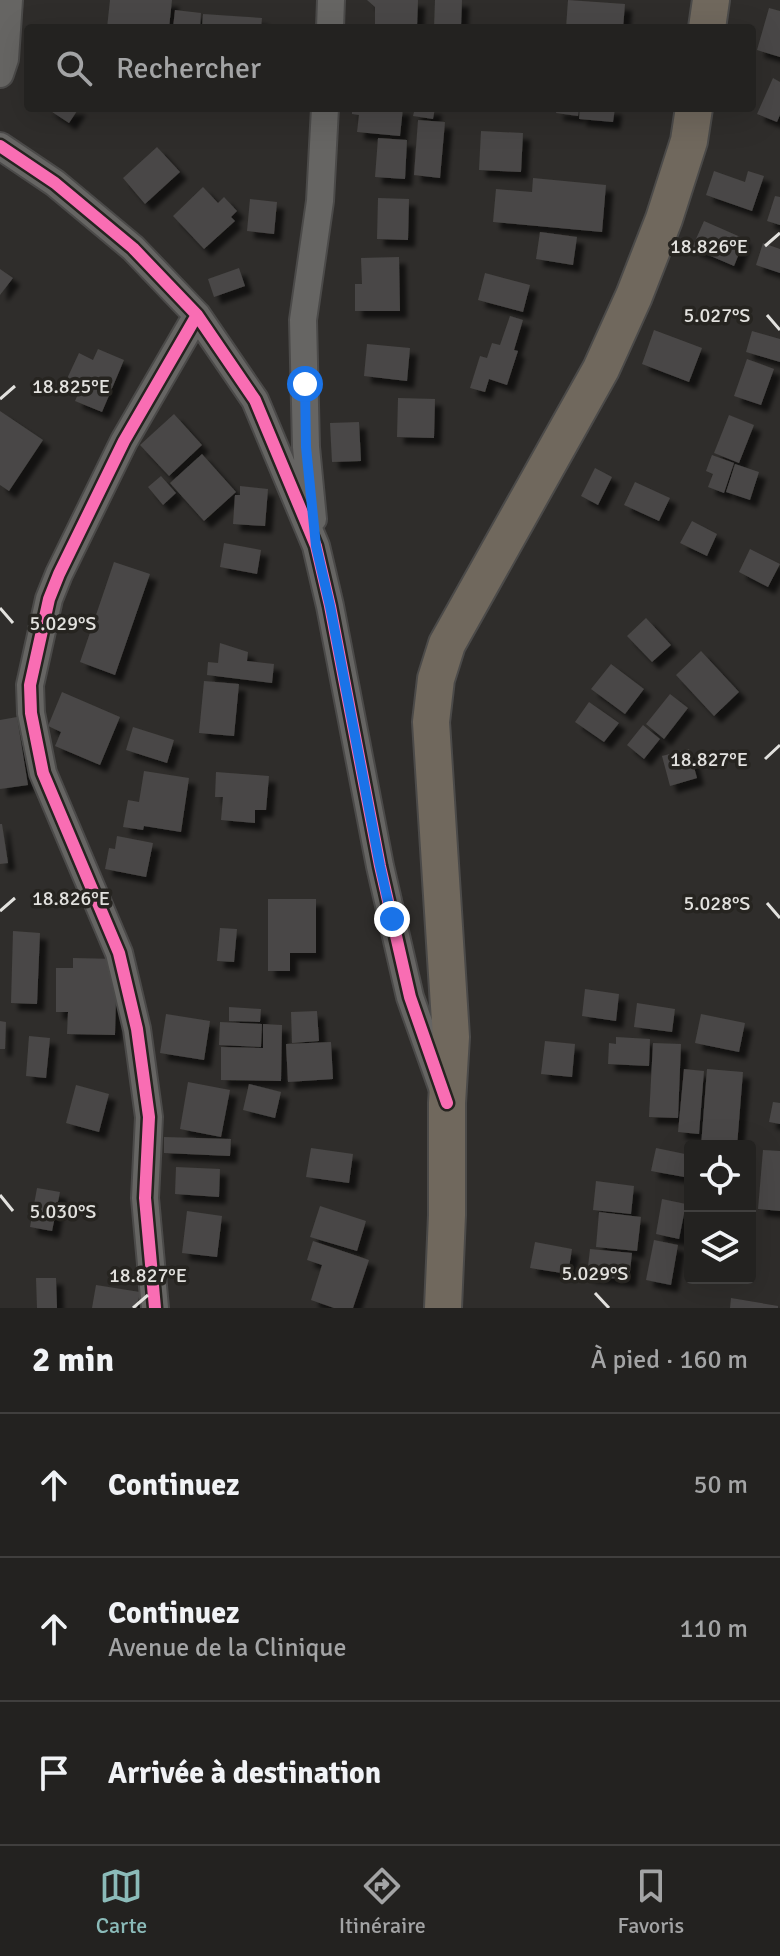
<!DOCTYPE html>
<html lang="fr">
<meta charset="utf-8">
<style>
body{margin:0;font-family:Signika,sans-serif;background:#2f2f2d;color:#f1f3f6}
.controls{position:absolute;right:24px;bottom:24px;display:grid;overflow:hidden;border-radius:8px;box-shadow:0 8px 32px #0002}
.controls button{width:72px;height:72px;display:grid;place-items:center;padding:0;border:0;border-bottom:2px solid #403f3e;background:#232220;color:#f1f3f6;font:40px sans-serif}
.stop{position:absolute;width:24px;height:24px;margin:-18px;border:6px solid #1a73e8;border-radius:50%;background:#fff}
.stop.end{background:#1a73e8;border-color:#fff;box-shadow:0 2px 8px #0008}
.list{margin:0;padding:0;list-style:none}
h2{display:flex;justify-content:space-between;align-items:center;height:104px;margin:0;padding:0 32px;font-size:34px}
h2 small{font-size:26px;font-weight:400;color:#a3a4a5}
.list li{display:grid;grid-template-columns:52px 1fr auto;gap:24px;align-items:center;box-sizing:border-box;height:144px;padding:0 32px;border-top:2px solid #403f3e}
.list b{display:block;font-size:30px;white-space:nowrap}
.list p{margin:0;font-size:26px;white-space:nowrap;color:#a3a4a5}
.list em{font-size:26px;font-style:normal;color:#a3a4a5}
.icon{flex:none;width:44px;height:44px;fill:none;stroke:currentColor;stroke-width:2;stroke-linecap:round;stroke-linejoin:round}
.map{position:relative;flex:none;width:780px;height:1308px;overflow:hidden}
.search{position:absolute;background:#232220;box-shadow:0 8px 32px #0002;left:24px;right:24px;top:24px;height:88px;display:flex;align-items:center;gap:20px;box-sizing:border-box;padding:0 28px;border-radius:8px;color:#a3a4a5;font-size:30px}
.sheet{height:536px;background:#232220}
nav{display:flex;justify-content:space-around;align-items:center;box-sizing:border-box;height:112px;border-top:2px solid #403f3e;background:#232220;font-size:22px;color:#a3a4a5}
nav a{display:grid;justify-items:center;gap:4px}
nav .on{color:#8bbbb9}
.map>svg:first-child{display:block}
</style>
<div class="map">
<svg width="780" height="1308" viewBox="0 0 780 1308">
<defs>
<filter id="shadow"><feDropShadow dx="7" dy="7" stdDeviation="2" flood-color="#0009"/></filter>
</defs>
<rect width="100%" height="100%" fill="#2f2d2b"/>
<path fill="#494746" filter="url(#shadow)" d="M110 0H172L169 28H107Z
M367 0H418L417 28 375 27V7Z
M435 0H462L461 28H434Z
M568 0 625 4 623 28H566Z
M769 8 780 11V57L757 50Z
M175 10 201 13 200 28H173Z
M203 14 262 18 261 28H202Z
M773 78 780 82V115L777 122 757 114Z
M46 108H79L69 123Z
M352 108H403L400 136 357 132 359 115 352 114Z
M415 108H435L433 119 413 116Z
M557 108H579L578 116 556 113Z
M580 108H615L613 122 579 119Z
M418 120 445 122 440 178 414 175Z
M481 131 523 133 521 172 479 170Z
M378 138 407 140 405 179 375 177Z
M157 147 180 172 145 204 123 178Z
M714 171 745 182 748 171 764 176 752 211 706 195Z
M533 178 606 185 602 232 493 222 496 189 532 192Z
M203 187 218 203 224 197 237 211 231 217 235 221 204 249 173 216Z
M775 196 780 197V225L767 221Z
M378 198 409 199 408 240 377 239Z
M250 199 277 202 274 234 247 231Z
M704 221 745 239 734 266 692 248Z
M540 232 577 237 573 265 536 259Z
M763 243 780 249V273L756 265Z
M399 257 400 311H355V284H362L361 258Z
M239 268 245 286 214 297 208 279Z
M0 269 13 278 0 295Z
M485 273 530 285 523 312 478 300Z
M510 316 523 320 514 350 518 351 507 385 489 379 485 392 470 388 480 356 487 358 492 343 500 345Z
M654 330 702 348 689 382 642 364Z
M752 331 780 339V362L746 352Z
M367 344 410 348 407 381 364 376Z
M98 349 124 360 102 412 75 401 80 390 65 383 79 353 93 360Z
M747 359 774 369 761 405 734 396Z
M398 398 435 399 434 438 397 437Z
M0 411 43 440 9 491 0 485Z
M174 414 202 445 169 476 140 445Z
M729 415 754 425 739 463 714 453Z
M359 422 361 461 332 462 330 423Z
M202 454 236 492 204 521 170 483Z
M712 455 734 463 724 493 708 487 713 474 706 471Z
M735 464 759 472 750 500 726 492Z
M595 468 612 477 598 505 581 496Z
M161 476 176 493 163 505 148 487Z
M635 482 670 498 659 521 624 505Z
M240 486 268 489 265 526 233 524 235 495H240Z
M692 521 717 534 707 556 680 543Z
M224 543 261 550 257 574 220 567Z
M750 549 780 564 768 587 739 572Z
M114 562 150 574 115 675 80 662Z
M646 618 671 645 652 662 627 636Z
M220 643 248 652 247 661 274 664 272 683 207 675 208 662 218 663Z
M701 651 739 692 714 716 676 675Z
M611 664 644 689 625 714 591 689Z
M204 681 239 684 234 736 199 733Z
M62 692 120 717 100 765 55 746 61 732 48 726Z
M670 694 688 708 664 739 646 724Z
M589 702 619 723 604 742 575 722Z
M17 717 28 785 0 789V720Z
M643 725 660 739 644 759 627 745Z
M133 727 174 740 167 763 126 750Z
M689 749 697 778 670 786 662 756Z
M144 771 189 778 181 832 144 826 143 830 123 827 128 800 139 802Z
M216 772 269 776 266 810H255V823L221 820 223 797H215Z
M0 824H2L8 863 0 864Z
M117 836 153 843 146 877 105 869 109 848 115 849Z
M268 899H316V953H290V971H268Z
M220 928 237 929 234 962 217 961Z
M13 931 40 933 37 1004 11 1003Z
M73 958 117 959 115 1035 67 1034 68 1012H56V968H73Z
M585 989 619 994 616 1021 582 1016Z
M637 1003 675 1009 672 1032 634 1027Z
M229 1007 261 1009 260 1022 229 1021Z
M317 1011 319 1041 292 1043 291 1012Z
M166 1014 210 1021 204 1060 160 1053Z
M701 1014 745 1023 739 1052 695 1043Z
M0 1021 6 1022 5 1049H0Z
M220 1022 262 1024 261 1047 219 1045Z
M263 1024 282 1025 281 1081 221 1080V1047L263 1048Z
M29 1036 50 1038 46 1078 26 1076Z
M616 1037 650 1039 649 1066 608 1064 609 1043 616 1044Z
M545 1041 575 1044 572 1077 541 1074Z
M331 1042 333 1079 288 1082 286 1044Z
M653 1043 681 1044 678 1118 649 1117Z
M684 1069 704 1071 699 1134 678 1132Z
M707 1069 743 1072 737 1146H701Z
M188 1082 230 1090 221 1137 180 1129Z
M249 1084 281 1092 275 1118 243 1110Z
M76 1085 109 1094 99 1132 66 1123Z
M773 1102 780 1103V1124L769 1122Z
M164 1137 231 1139 230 1156 164 1153Z
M311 1148 353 1154 349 1183 306 1177Z
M656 1148 690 1155V1178L651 1171Z
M763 1150 780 1151V1211L758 1209Z
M176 1167 220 1169 219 1197 175 1194Z
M596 1181 634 1186 631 1214 593 1210Z
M37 1188 60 1192 52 1231 30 1227Z
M662 1199 686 1204 679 1239 656 1234Z
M320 1206 366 1221 357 1251 310 1237Z
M187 1211 222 1216 217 1257 182 1253Z
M599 1212 641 1217 637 1251 596 1247Z
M654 1240 678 1245 671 1285 646 1280Z
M313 1241 369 1260 353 1308H334L311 1300 322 1265 307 1260Z
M535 1242 572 1249 568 1274 530 1268Z
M590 1249 632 1253 629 1280 587 1276Z
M36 1278H56L57 1308H37Z
M96 1285 140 1292 137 1308H92Z
M731 1298 778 1306V1308H730Z"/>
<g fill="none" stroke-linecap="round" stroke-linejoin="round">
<defs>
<path id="minor" d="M330 28 331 0
M0 74 5 59 9 0
M0 146 55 183 133 248 197 315 255 400 316 546 330 606 380 866 410 997 443 1090
M313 519 306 447 303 320 320 201 325 108
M155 1308 145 1198 149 1117 137 1029 119 953 43 773 31 713 30 685 49 599 59 574 124 441 197 315"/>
<path id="highway" d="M707 28 711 0
M443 1308 447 1215V1103L451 1037 431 722 436 679 447 644 601 369 634 296 664 219 689 141 694 108"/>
</defs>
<use href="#minor" stroke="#4b4a49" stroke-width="30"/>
<use href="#highway" stroke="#4b4a49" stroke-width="40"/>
<use href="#minor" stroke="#666563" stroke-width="26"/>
<use href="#highway" stroke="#70685d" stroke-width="36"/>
<defs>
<path id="cycleway" d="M0 146 55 183 133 248 197 315 255 400 316 546 330 606 380 866 410 997 447 1103
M155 1308 145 1198 149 1117 137 1029 119 953 43 773 31 713 30 685 49 599 59 574 124 441 197 315"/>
</defs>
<use href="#cycleway" stroke="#262420" stroke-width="17"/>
<use href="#cycleway" stroke="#f96db3" stroke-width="12"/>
</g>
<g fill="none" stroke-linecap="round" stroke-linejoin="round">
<path stroke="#1a73e8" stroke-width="10" d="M305 384 306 447 316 546 330 606 380 866 392 919"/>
</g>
<path fill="none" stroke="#e2e1de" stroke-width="3" d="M765 246 780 233M767 315 780 330M0 399 15 386M0 608 13 623M765 759 780 745M767 903 780 918M0 911 15 898M0 1195 13 1211M595 1293 609 1308M133 1308 148 1295"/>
<g font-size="20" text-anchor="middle" fill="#e2e1de" stroke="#262420" stroke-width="7" stroke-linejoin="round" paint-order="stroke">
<text x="709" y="253">18.826°E</text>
<text x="717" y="322">5.027°S</text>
<text x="71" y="393">18.825°E</text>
<text x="63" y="630">5.029°S</text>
<text x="709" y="766">18.827°E</text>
<text x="71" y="905">18.826°E</text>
<text x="717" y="910">5.028°S</text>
<text x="63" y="1218">5.030°S</text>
<text x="595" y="1280">5.029°S</text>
<text x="148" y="1282">18.827°E</text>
</g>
</svg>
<div class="controls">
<button><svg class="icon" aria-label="locate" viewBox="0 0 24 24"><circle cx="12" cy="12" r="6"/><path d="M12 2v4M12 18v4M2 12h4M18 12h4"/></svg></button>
<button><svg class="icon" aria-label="layers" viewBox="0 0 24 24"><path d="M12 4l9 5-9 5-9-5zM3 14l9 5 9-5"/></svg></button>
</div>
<div class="stop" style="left:305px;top:384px"></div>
<div class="stop end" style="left:392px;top:919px"></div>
<div class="search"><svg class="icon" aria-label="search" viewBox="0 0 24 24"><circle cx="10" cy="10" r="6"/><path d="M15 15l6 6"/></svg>Rechercher</div>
</div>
<section class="sheet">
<h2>2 min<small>À pied · 160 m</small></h2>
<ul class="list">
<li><svg class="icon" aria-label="ahead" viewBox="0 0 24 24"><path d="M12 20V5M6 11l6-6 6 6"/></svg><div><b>Continuez</b></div><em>50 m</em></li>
<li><svg class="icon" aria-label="ahead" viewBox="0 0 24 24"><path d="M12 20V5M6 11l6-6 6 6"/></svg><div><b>Continuez</b><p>Avenue de la Clinique</p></div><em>110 m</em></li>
<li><svg class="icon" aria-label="arrive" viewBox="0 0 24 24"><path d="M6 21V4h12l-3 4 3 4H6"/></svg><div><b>Arrivée à destination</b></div></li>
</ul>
</section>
<nav>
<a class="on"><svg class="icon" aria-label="map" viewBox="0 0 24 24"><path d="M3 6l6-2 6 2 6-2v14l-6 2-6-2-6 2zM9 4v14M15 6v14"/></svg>Carte</a>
<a><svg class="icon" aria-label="directions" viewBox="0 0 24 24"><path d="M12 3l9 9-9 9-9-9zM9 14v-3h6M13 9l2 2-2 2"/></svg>Itinéraire</a>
<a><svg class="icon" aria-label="saved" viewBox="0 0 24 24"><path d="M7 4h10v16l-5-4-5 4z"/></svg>Favoris</a>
</nav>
